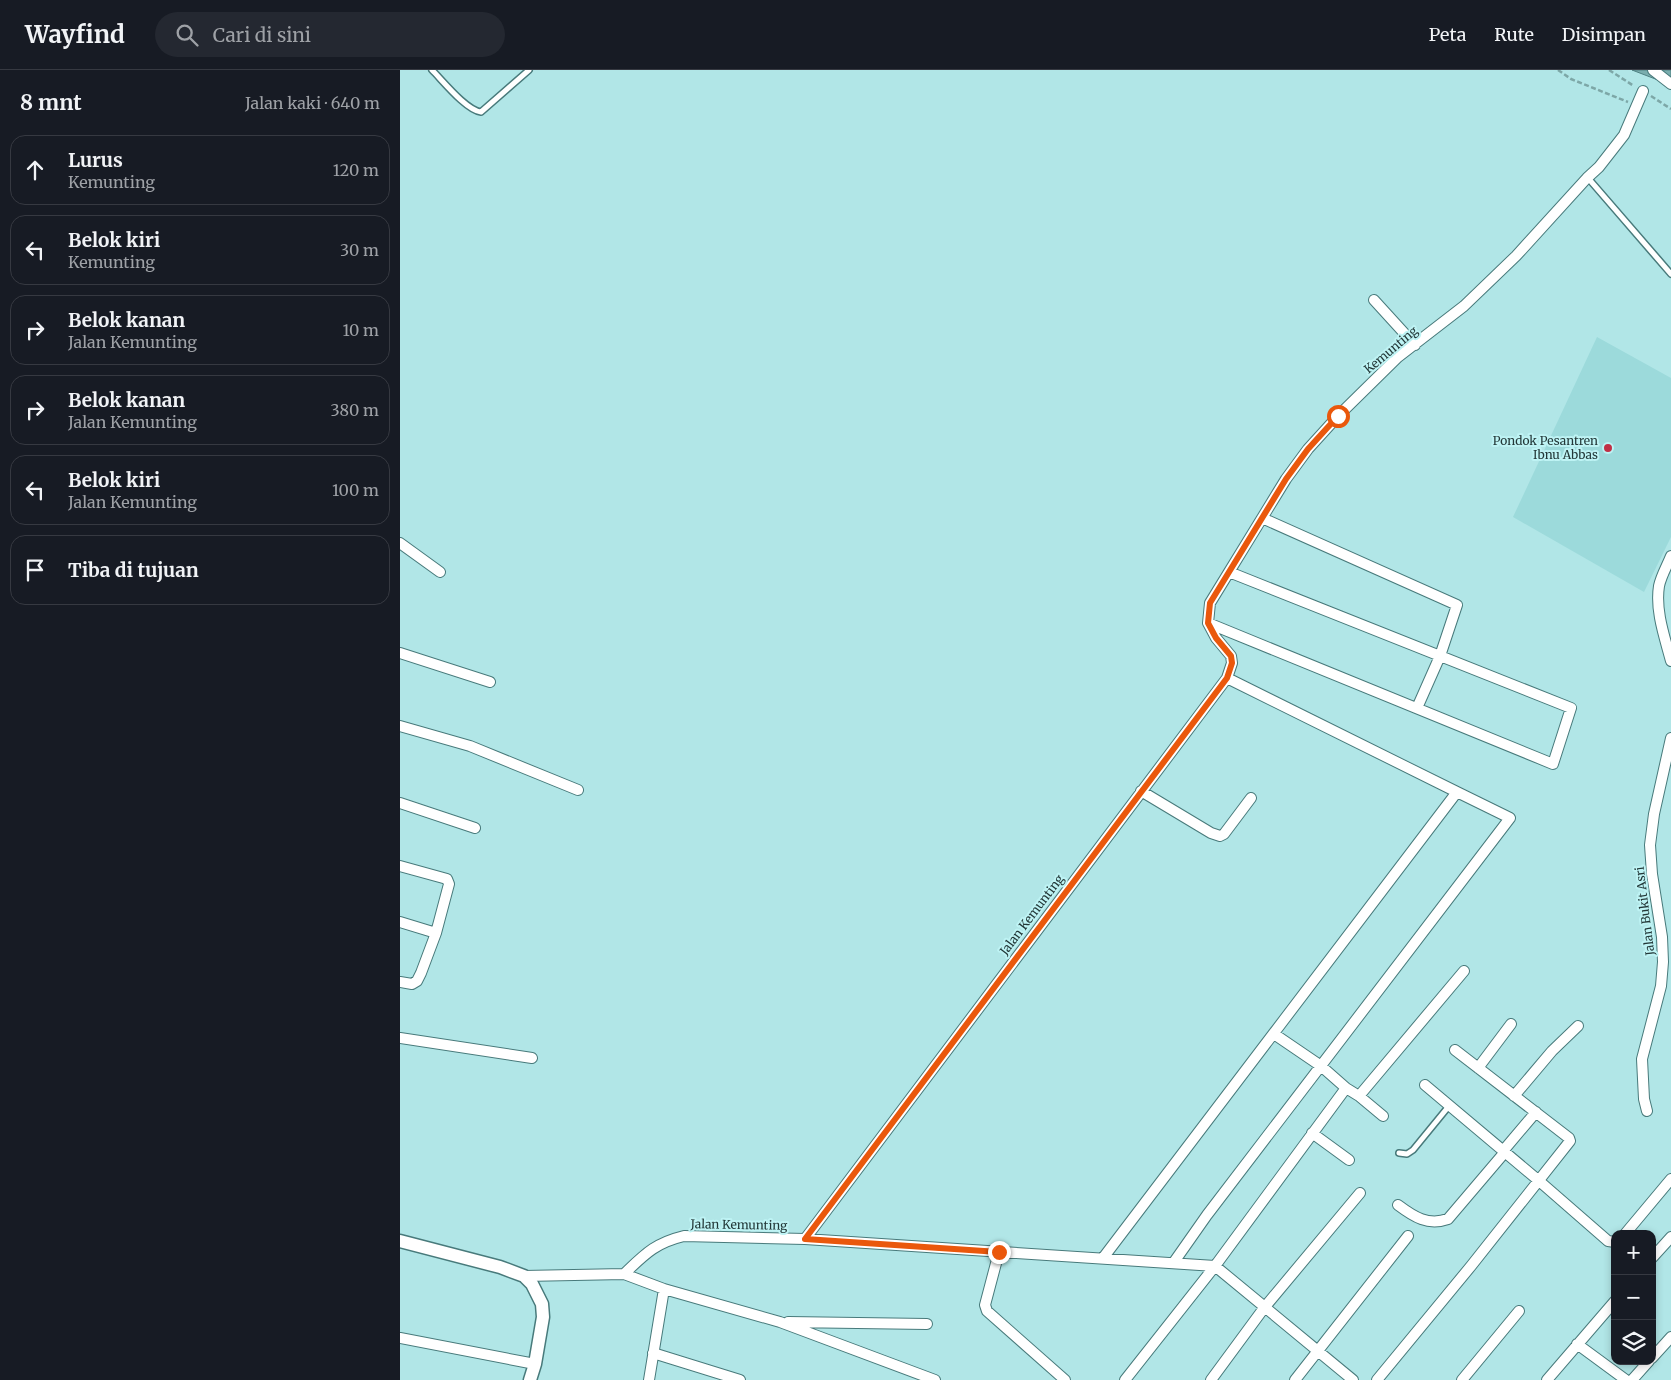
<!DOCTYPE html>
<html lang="id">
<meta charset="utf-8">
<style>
body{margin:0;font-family:Merriweather,serif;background:#242831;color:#f1f3f6}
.controls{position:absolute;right:15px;bottom:15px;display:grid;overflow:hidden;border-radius:10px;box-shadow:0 2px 8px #0003}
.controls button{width:45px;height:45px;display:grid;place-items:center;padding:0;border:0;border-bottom:1px solid #363941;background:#171b24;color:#f1f3f6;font:25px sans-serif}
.stop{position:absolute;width:15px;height:15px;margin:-11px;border:4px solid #ea580c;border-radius:50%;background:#fff}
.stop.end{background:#ea580c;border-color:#fff;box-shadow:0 1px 5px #0008}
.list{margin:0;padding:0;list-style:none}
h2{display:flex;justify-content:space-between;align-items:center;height:65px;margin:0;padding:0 20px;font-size:21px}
h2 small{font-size:16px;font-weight:400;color:#9ea1a6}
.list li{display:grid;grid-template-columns:32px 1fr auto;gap:15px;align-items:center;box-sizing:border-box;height:70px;margin:0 10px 10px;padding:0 10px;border:1px solid #363941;border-radius:15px}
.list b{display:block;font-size:19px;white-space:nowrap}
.list p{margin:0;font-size:16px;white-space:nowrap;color:#9ea1a6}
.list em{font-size:16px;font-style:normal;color:#9ea1a6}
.icon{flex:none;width:28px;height:28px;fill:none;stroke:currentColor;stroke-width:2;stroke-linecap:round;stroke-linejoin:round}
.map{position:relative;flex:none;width:1271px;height:1310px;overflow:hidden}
header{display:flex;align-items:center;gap:30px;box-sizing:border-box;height:70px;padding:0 25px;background:#171b24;border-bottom:1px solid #363941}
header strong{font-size:24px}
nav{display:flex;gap:28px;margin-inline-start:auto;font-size:18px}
.search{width:350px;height:45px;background:#242831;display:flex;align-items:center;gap:12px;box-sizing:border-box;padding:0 18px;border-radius:28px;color:#9ea1a6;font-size:19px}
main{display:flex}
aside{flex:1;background:#171b24}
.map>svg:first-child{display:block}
</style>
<header>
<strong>Wayfind</strong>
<div class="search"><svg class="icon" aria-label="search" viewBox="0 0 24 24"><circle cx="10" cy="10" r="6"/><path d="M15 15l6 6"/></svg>Cari di sini</div>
<nav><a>Peta</a><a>Rute</a><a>Disimpan</a></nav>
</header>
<main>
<aside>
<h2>8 mnt<small>Jalan kaki · 640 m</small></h2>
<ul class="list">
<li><svg class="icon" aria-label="ahead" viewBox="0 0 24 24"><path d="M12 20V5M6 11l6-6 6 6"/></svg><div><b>Lurus</b><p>Kemunting</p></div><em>120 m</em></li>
<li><svg class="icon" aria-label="left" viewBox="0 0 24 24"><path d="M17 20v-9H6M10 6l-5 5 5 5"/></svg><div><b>Belok kiri</b><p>Kemunting</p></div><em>30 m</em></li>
<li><svg class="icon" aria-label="right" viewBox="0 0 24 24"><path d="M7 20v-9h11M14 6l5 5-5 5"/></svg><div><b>Belok kanan</b><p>Jalan Kemunting</p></div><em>10 m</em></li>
<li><svg class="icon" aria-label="right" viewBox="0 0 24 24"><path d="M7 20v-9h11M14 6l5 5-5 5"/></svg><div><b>Belok kanan</b><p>Jalan Kemunting</p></div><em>380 m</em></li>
<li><svg class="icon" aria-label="left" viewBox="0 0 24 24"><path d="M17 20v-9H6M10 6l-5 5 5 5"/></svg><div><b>Belok kiri</b><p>Jalan Kemunting</p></div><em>100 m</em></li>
<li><svg class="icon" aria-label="arrive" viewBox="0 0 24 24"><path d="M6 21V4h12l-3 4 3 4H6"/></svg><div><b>Tiba di tujuan</b></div></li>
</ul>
</aside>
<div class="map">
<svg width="1271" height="1310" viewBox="0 0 1271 1310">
<rect width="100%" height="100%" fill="#b1e6e7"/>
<path fill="#9cdadb" d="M1197 267 1271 308V467L1244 522 1113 447Z"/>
<path fill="#7aadae" stroke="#4f8182" d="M1232 0H1271V15Z"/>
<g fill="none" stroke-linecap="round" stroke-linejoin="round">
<defs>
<path id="service" d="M32 0C43 11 66 40 81 42L129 0
M1188 108 1271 204
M999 1083 1007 1084 1013 1080 1049 1036"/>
<path id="minor" d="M1253 0 1271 14
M974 230 1015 275
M862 448 1057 535 1040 586 1017 638
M0 473 40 502
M1271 486C1267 496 1261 506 1259 516 1255 541 1265 568 1271 591
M808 553 1153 694 1171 638 829 502
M0 583 90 612
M827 608 1057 722
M0 656 70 676 178 720
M741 721 811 763 820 766 824 764 851 728
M0 733 75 758
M0 796 47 809 49 814 36 863 21 903 17 911 12 914 0 912
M0 852 36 863
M874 964 921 996 946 1018 959 1026 1064 901
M0 968 132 988
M1078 998 1111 954
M1025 1015 1138 1110 1208 1171 1215 1172
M959 1026 983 1046
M1114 1026 1152 981 1178 956
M1247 1041 1244 1029 1242 989 1261 916 1263 892 1262 867 1252 804 1250 775 1254 744 1271 668
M912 1063 949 1090
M1103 1081 1136 1042
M998 1135C1014 1147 1028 1156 1048 1149L1105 1082
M1225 1164 1271 1109
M405 1169 827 608 832 593 831 586 816 568 808 553 810 533 886 409 908 379 938 346 998 287 1064 236 1116 186 1187 108 1199 97 1224 65 1243 21
M599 1182 585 1235 587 1241 665 1310
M703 1188 1057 722 1110 748 807 1145 774 1192
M1252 1188 1271 1167
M224 1204C245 1184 255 1173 284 1166L405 1169 815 1196 953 1310
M124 1206 224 1204 264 1219 380 1252 535 1310
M388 1252 527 1254
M0 1268 135 1294
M1177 1274 1226 1310
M253 1283 340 1310
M1252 1288 1271 1267
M249 1310 264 1219
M725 1310 815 1196 946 1018
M811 1310 864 1238 960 1123
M895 1310 1008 1166
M977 1310 1071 1196 1170 1071 1169 1068 1055 980
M1062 1310 1119 1241
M1147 1310 1215 1231
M1232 1310 1249 1291"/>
<path id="tertiary" d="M0 1171 100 1197 124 1206 132 1214 142 1234 143 1247 135 1294 130 1310"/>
</defs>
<use href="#service" stroke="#487a7b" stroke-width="8"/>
<use href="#minor" stroke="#487a7b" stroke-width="12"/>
<use href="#tertiary" stroke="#487a7b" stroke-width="15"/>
<path stroke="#7da7a7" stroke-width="2.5" stroke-dasharray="5 2.5" stroke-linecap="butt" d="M1158 0 1171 9 1228 32
M1209 0 1234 16
M1251 26 1271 39"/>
<use href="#service" stroke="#fff" stroke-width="5"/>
<use href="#minor" stroke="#fff" stroke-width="10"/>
<use href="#tertiary" stroke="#fff" stroke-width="12"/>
</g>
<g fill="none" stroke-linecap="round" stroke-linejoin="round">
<path stroke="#ea580c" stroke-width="6" d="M599 1182 405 1169 827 608 832 593 831 586 816 568 808 553 810 533 886 409 908 379 938 346"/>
</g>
<circle fill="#c02f45" stroke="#bef3f4" stroke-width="2" cx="1208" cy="378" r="5"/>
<g text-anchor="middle" stroke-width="4" stroke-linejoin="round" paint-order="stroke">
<g font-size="12" fill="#233838" stroke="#bef3f4">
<text transform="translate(991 280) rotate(-40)" y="4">Kemunting</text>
<text transform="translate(1245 841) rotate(-97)" y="4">Jalan Bukit Asri</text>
<text transform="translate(632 845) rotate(-53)" y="4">Jalan Kemunting</text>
<text transform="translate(339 1155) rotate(1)" y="4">Jalan Kemunting</text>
</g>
<g font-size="12" fill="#233838" stroke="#bef3f4" text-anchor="end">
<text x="1198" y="375">Pondok Pesantren<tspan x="1198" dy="14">Ibnu Abbas</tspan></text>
</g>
</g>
</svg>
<div class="controls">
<button>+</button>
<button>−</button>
<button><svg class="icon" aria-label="layers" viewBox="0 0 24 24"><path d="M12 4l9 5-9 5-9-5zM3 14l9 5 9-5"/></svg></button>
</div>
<div class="stop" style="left:938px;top:346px"></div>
<div class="stop end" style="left:599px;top:1182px"></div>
</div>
</main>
